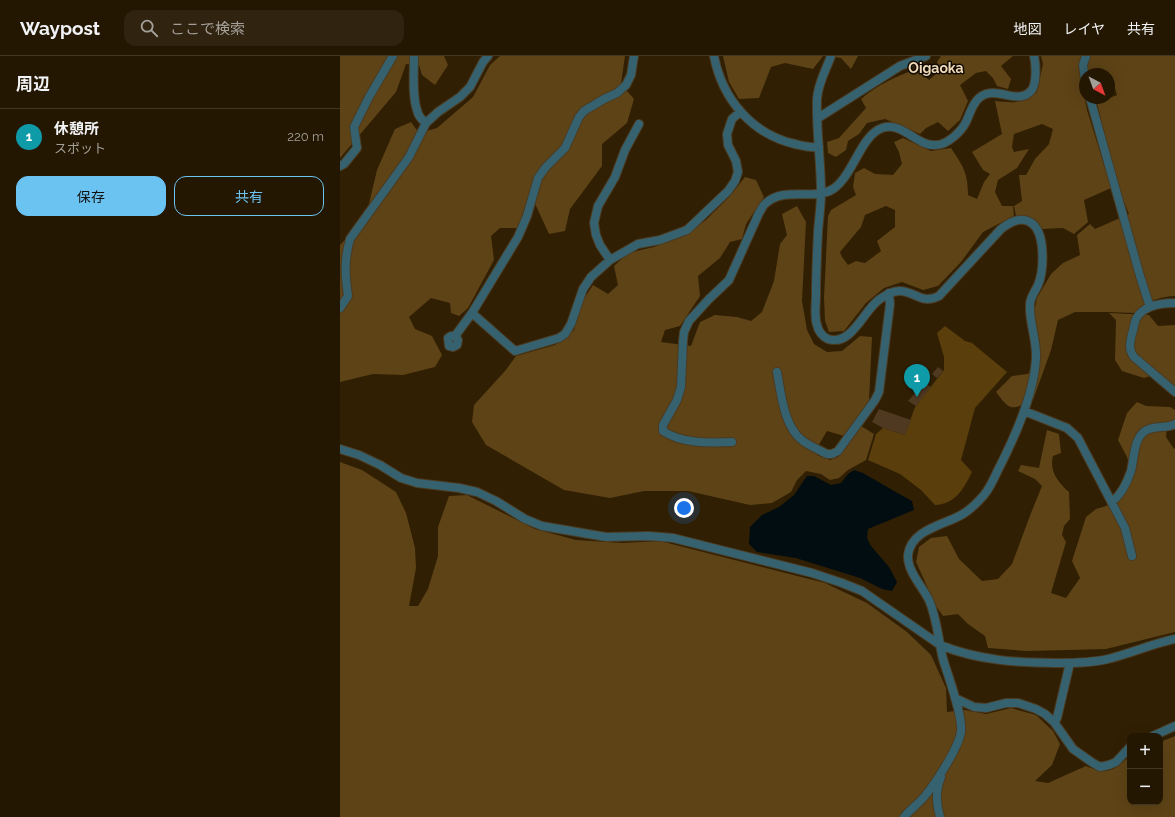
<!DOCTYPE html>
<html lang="ja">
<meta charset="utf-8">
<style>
body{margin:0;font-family:Raleway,"Noto Sans JP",sans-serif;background:#302411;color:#f1f3f6}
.controls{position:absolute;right:12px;bottom:12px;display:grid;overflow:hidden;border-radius:8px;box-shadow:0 4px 16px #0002}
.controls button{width:36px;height:36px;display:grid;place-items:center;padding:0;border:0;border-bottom:1px solid #413624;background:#241702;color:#f1f3f6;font:20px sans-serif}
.compass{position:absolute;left:739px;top:12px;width:36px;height:36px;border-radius:50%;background:#241702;box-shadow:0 4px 16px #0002;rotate:139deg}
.you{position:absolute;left:344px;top:452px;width:14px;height:14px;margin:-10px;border:3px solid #fff;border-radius:50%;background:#1a73e8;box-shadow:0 0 0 6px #1a73e833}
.badge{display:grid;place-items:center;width:26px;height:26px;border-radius:50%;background:#6bc3f2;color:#fff;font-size:13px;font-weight:700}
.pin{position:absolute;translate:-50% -33px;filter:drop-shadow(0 1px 2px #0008)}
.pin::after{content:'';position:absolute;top:21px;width:14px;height:12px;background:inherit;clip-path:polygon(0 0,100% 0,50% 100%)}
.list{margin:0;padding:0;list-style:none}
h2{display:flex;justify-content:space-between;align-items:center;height:52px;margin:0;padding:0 16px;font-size:17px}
h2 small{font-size:13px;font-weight:400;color:#a39f99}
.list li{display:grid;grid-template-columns:26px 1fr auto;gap:12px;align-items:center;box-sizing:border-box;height:56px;padding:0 16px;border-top:1px solid #413624}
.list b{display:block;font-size:15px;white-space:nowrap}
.list p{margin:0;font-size:13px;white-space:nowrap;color:#a39f99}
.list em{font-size:13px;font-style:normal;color:#a39f99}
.actions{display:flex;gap:8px;padding:12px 16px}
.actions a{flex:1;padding:9px 0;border:1px solid #6bc3f2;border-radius:12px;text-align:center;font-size:14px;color:#6bc3f2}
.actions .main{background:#6bc3f2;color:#111}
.icon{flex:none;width:22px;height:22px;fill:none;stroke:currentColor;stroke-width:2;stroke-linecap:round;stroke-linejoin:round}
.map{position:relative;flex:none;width:835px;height:761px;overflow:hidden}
header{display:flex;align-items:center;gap:24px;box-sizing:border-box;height:56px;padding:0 20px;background:#241702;border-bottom:1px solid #413624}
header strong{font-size:19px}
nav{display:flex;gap:22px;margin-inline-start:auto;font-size:14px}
.search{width:280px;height:36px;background:#302411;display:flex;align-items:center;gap:10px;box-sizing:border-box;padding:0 14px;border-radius:12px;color:#a39f99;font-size:15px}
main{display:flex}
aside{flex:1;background:#241702}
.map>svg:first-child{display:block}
</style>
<header>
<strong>Waypost</strong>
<div class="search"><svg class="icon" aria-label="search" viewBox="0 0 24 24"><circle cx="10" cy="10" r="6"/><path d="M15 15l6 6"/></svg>ここで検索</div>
<nav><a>地図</a><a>レイヤ</a><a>共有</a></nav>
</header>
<main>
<aside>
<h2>周辺<small></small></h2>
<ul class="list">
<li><span class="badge" style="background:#0f9aa8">1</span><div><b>休憩所</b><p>スポット</p></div><em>220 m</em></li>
</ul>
<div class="actions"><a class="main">保存</a><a>共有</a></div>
</aside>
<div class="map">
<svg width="835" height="761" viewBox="0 0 835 761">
<rect width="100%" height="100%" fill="#301f03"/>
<path fill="#5a3e0c" d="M605 270 625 285 632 287 667 316 635 352 621 404 632 416C624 432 616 448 595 449L581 434 560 418 528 404 536 378 543 372 565 379 575 351 604 314V301L597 277Z"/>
<path fill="#5e4316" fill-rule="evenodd" d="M0 0H104L108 9 95 29 82 19 79 9 66 8 56 36 0 102Z
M160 0H285L281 28 294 43 287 67 262 88V110L230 153 225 175 209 178 191 139 179 172H160L151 180 154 204 128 252 119 260 111 257 110 247 91 242 69 261 75 273 92 280 102 299 95 311 63 319 33 318 0 326V189L9 180 28 152 37 114 55 73 71 66 79 77 97 72 133 41 150 9Z
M383 0H483L473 13 445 7 431 11 419 42 399 43 389 26Z
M487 0H518L511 13 501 2Z
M601 0H673L661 10 671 23 668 33 657 30 653 22 646 15 636 17 620 29 628 45 620 64 608 75 598 66 586 72 580 78 545 63 527 67 519 78 508 85 506 94 496 101 488 97 487 86 499 82 526 52 521 43C537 29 556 20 577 13L589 24 601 14 597 6Z
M701 0H743L741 22 747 54 771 132 744 144 748 166 734 178 723 172 702 173 692 164 676 160 674 150 682 145 679 119H686L695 103 709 88 713 73 702 68 674 78 672 91 674 96 689 93 677 112 658 124 655 136 662 150H673L674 161 662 166 643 176 621 206 598 230 583 234 562 226 544 232 526 247 504 275 489 276 485 265 484 242 488 160 491 154 516 139 513 131 515 117 524 112 535 118 553 119 562 108 559 96 554 86 563 82 591 95 611 92C623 110 628 117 628 139L637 143 644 126 650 118 643 114 632 96 662 78 655 45C675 47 681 48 697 36L703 8ZM546 150 555 154V171L537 185 541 195 525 207 516 205 508 209 502 201 500 196 521 171 525 159Z
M750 0H835V240C817 241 808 245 795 257L767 256H735L718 264 711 294 693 344C671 354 671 356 656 336L672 320 687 318 697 314 700 287 694 256 697 242 711 218 723 207 740 199 737 179 750 168 755 173 789 158 777 129 757 47 777 39 771 20H769V18H749L746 7Z
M405 121 416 124 424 141 406 168 402 183 390 186 380 202 358 220 360 240 340 270 325 274 321 286 351 290 360 266 375 259 397 261 411 265 422 256 434 225 440 188 447 179 442 158 457 150 466 166 462 245 467 274 474 288 487 296 502 295 520 280 532 281 529 345 504 380 487 375 477 392V399L490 404 498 401 521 370 534 378 526 404 508 414 499 422 490 424 481 418 466 415 457 424 451 436 432 447 410 449 348 435H304L270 442 224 434 146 389 132 366 134 349 165 315 176 300 215 289 234 274 241 247 253 229 268 238 278 229 274 210 288 197 314 191 344 180 367 163 390 140Z
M769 257 809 259 818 270 835 269V330L819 317 804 322 782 315 775 304 776 264Z
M797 346 806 350 830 351 835 354V366L827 369 826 381 834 393 835 392V576L766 593 687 595 648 592 645 580 628 568 618 558 603 560 596 550 576 506 579 491 591 482 607 480 619 503 642 525 658 523 672 508 691 457 702 430 695 423 678 415 681 409 699 412 707 374 719 378 721 397 713 400C709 415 718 426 729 436L730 463 724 470 722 479 726 486 711 537 726 542 740 522 732 505 746 461 756 453 766 450 785 436 792 417 787 401 778 384 787 357Z
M0 406 22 414 56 436 66 457 75 492 76 512 69 550H78L88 533 98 500V471L109 440 127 439 195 473 236 484 283 487 320 485 485 527 527 547 567 576 591 599 606 632 607 656 625 654 646 658 671 652 696 659 713 675 720 688 712 709 695 725 708 727 746 710C769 720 772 715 790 700V746H820V686L835 680V761H0Z"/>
<path fill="#010d11" d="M514 414 523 417 554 435 572 445 574 454 528 473 527 482 531 490 549 511 557 526 552 535 542 533 520 522 456 502 417 496 409 488 410 471 422 459 439 451 454 439 467 420H474L491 429 501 427 508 418Z"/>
<path fill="#503921" d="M598 311 603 315 597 322 592 318Z
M584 327 591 331 576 350 568 345Z
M539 353 571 364 565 379 543 372 532 366Z"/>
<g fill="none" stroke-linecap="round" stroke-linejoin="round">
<defs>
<path id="minor" d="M74 0C74 16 72 40 77 54 78 60 82 64 86 67
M374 0C382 42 411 78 455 88 463 90 470 92 479 91
M491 0C486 14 478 27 477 43 476 74 481 105 481 137 481 150 479 163 478 176 477 197 476 218 476 239 476 249 474 260 477 269 478 275 483 281 488 283 512 291 524 253 540 243 546 239 552 235 559 235 576 235 581 249 599 240L661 173C682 156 699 163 702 191 703 203 703 217 698 229 695 236 690 241 690 249 689 266 697 284 696 302 694 339 675 381 658 414 654 422 650 432 644 439 638 446 631 453 623 458 605 469 571 473 568 499 567 515 582 530 589 544 597 562 598 583 603 603 608 620 623 659 621 676 618 693 595 728 584 741 578 748 570 754 564 761
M745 24 743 9 746 0
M750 42 800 220 810 251
M478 62 560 10 586 0
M0 110 4 108 17 92 14 71 29 41 53 0
M270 204 260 189 256 179 254 167 258 150 275 121 285 94 299 68
M835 247C822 247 803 249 796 263 794 267 794 273 792 278 790 287 788 293 794 301L835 336
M0 252 8 240C5 219 4 204 10 183L69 101 86 67 98 56 120 41 130 31 143 6 148 0
M132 257 175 295 219 282 225 278 231 268 243 233 251 221 270 204 298 188 320 184 347 174 388 135 395 125 398 116 396 105 388 89 387 78 392 63 400 56
M115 280 118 284 117 289 113 291 109 290 108 282 111 280H115L132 257 178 181 187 160 198 122 205 112 225 92 239 61 244 55 264 43 277 37 286 29 291 19 294 0
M437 316C441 337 444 372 463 385 470 390 479 394 487 398H492L498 395 535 344 539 336 550 248 549 237
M684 355 727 372 738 382 785 472 792 500
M392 386C370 387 342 388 323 375V369L337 344 341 331 343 285 344 276 349 265 369 243 389 224 419 157C421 154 423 149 426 147 445 130 474 145 493 133 513 120 521 79 542 72 563 65 577 91 596 89 607 89 621 76 626 66 630 58 632 48 639 42 656 28 677 50 691 35 697 29 696 8 694 0
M0 393 19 399 40 409 61 422 77 427 119 432 137 436 156 445 185 463 202 470 266 481 309 480 333 482 472 517 502 527 522 535 600 589C637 604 677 607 716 607 734 607 751 607 768 603 791 597 812 588 835 583
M772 446C782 438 787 427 791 415 794 403 794 382 805 375 814 369 826 373 835 368
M615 642 634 651 646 652 666 647H678L696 653 705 658 714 666 733 693 753 707 760 711 769 709 776 706 790 691
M714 666 717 662 729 611 728 607
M813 680 835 670
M600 761C596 748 596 733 601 721"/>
</defs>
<use href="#minor" stroke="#4c3b21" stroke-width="10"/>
<use href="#minor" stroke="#36626f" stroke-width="8"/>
</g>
<g text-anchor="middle" stroke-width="3" stroke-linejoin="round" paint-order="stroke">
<g font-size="14" font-weight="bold" fill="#efd9b9" stroke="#120b02">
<text x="596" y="17">Oigaoka</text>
</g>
</g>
</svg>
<div class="controls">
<button>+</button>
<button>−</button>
</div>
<svg class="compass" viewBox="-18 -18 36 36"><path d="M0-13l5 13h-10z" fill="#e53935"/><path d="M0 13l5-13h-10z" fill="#a39f99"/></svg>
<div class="you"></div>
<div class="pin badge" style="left:577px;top:341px;background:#0f9aa8">1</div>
</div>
</main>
